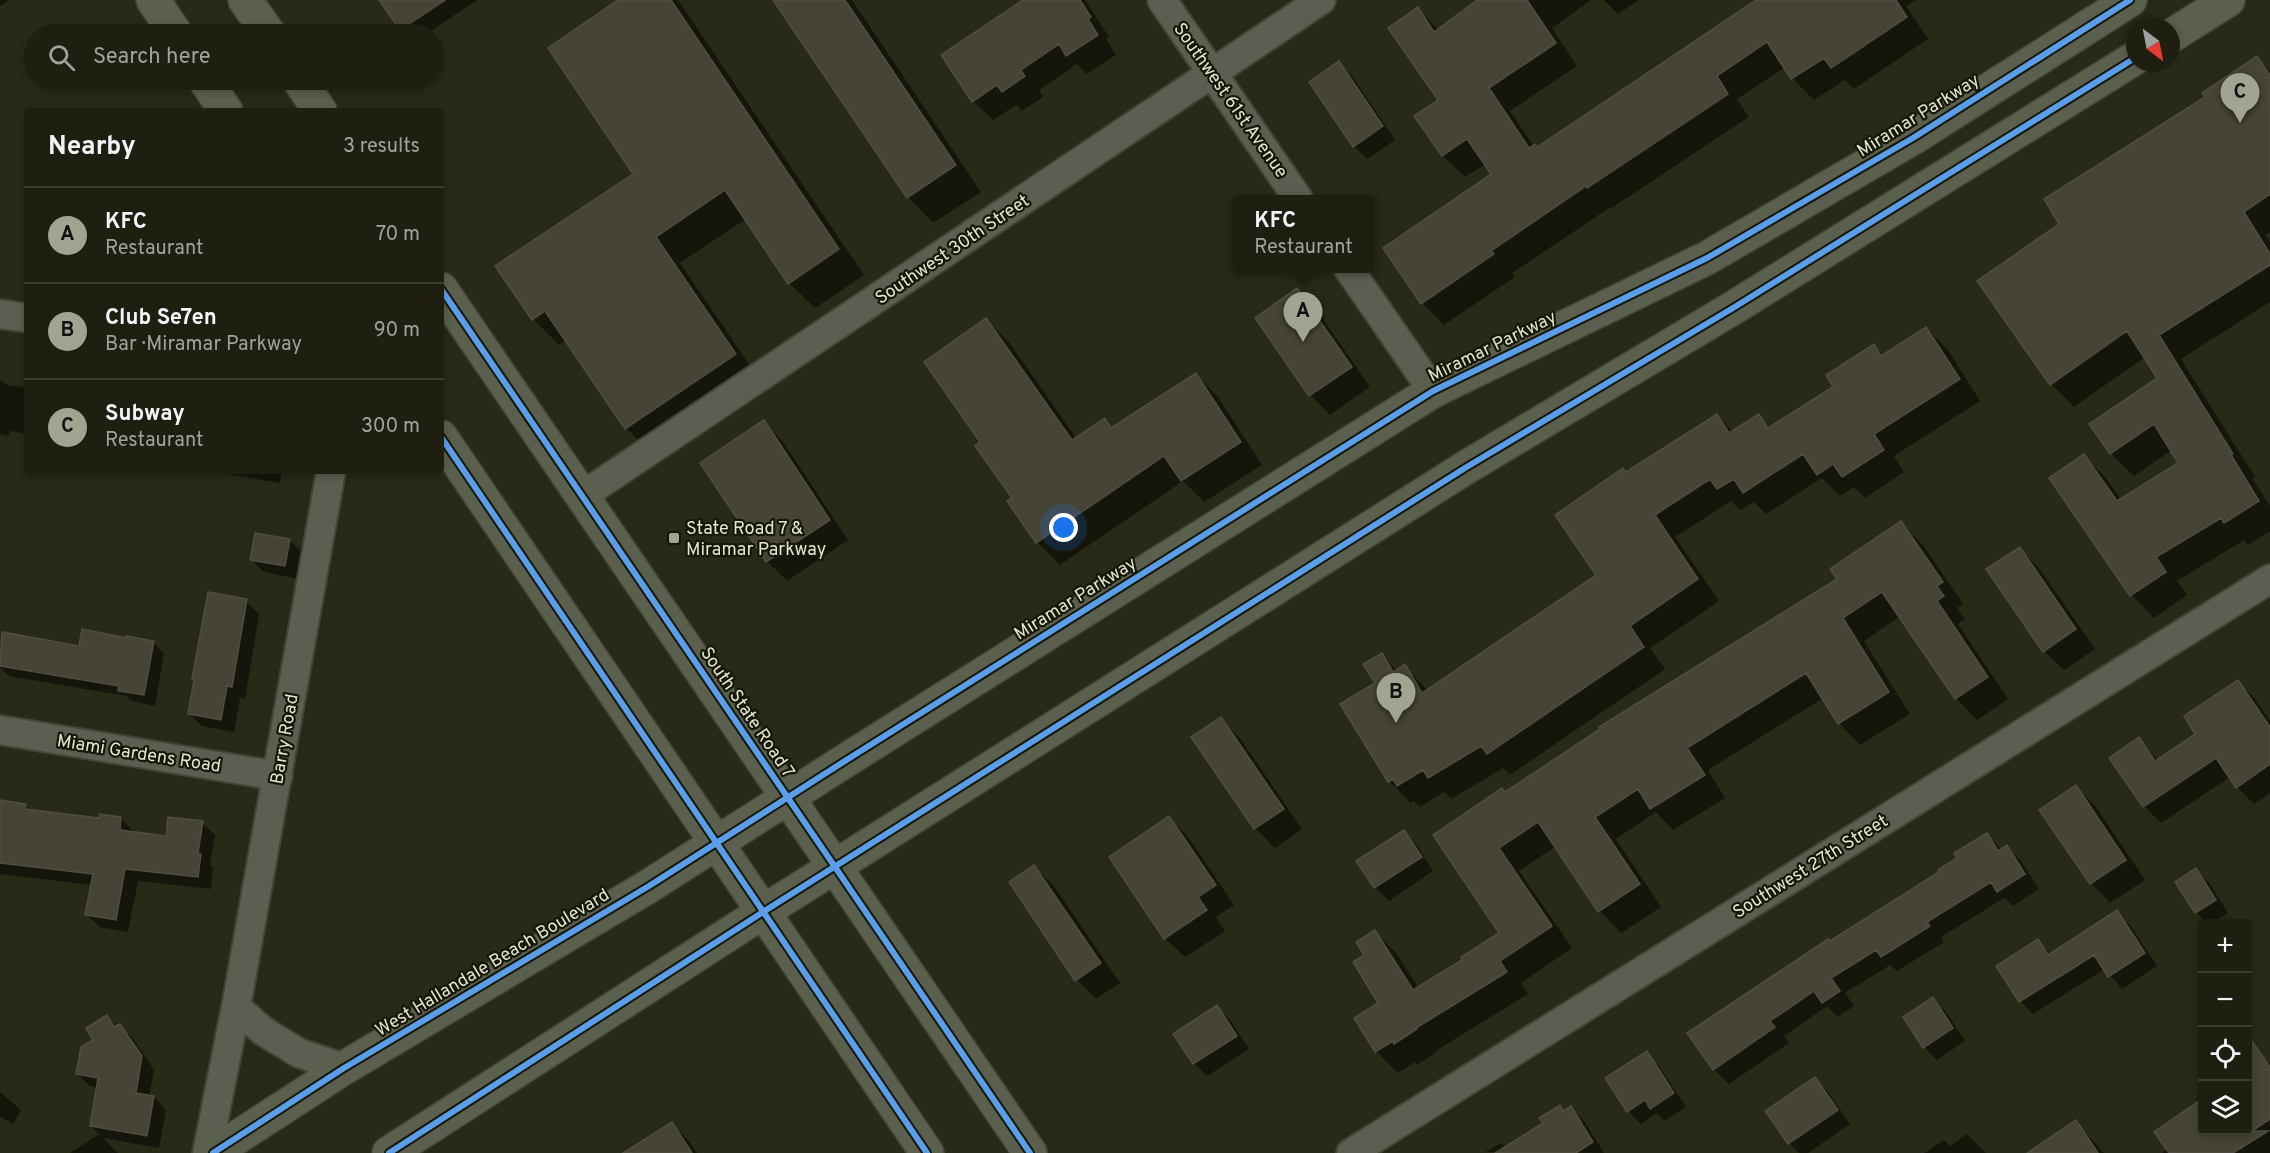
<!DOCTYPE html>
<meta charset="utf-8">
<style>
body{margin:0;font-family:Overpass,sans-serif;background:#2b2c1f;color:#f1f3f6}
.controls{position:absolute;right:18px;bottom:18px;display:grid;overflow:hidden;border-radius:6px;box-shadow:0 3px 9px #0003}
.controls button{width:54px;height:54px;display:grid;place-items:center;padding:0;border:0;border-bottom:2px solid #3c3d31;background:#1e1f11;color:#f1f3f6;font:30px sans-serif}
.compass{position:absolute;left:2126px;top:18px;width:54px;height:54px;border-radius:50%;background:#1e1f11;box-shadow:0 3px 9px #0003;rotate:148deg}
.you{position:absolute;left:1064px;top:528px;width:21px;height:21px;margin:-15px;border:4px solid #fff;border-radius:50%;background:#1a73e8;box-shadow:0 0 0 9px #1a73e833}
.badge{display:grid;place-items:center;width:39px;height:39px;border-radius:50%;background:#a2a391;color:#111;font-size:20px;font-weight:700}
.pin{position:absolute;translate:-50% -50px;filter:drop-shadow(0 2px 3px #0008)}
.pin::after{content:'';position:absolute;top:32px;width:21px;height:18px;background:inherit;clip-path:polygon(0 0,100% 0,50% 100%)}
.popup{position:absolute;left:1233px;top:195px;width:141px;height:78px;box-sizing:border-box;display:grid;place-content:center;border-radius:6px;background:#1e1f11;filter:drop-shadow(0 2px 4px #0005);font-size:20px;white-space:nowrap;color:#a1a29f}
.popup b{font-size:22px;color:#f1f3f6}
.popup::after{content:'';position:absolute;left:50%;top:100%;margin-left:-12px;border:12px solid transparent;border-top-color:#1e1f11}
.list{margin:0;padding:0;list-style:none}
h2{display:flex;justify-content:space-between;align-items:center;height:78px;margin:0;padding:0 24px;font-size:26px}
h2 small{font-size:20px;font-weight:400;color:#a1a29f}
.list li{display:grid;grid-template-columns:39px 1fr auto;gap:18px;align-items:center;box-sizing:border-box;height:96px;padding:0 24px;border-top:2px solid #3c3d31}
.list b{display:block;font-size:22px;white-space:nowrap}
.list p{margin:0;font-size:20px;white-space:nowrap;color:#a1a29f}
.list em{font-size:20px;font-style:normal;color:#a1a29f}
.icon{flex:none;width:33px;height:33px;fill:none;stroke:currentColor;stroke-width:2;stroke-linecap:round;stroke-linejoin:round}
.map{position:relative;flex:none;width:2270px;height:1153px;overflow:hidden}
.search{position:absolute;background:#1e1f11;box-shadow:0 3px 9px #0003;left:24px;top:24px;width:420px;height:66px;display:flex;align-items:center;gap:15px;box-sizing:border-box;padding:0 21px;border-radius:33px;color:#a1a29f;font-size:22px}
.panel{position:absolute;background:#1e1f11;box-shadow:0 3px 9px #0003;left:24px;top:108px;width:420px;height:366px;border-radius:6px}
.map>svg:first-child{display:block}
</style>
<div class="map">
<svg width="2270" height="1153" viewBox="0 0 2270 1153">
<rect width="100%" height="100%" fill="#282917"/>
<path fill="#0007" d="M0 0H9L0 6Z
M381 0H477L426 34H406Z
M621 0H677L680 3 864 275 815 308 789 283 746 219 680 263 760 380 652 454 626 428 566 340 559 345 533 319 635 175Z
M775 0H852L981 192 933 223 908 197Z
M1026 0H1085L1109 37 1106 39 1116 55 1087 74 1077 64 1039 90 1043 97 1022 111 1016 105 993 120 973 101Z
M1476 0H1591L1552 28 1577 66 1510 111 1534 146 1538 149 1759 0H1916L1906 6 1928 39 1854 89 1845 80 1814 100 1792 78 1785 67 1737 99 1749 117 1610 209 1609 208 1512 273 1515 277 1444 325 1422 303 1493 174 1486 164 1465 177 1443 156 1417 116 1440 101 1418 9 1439 30 1477 2Z
M1604 0H1639L1618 14Z
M2257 58 2270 71V232L2265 235 2270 242V302L2181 359 2255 477 2253 479 2270 506V531L2248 545 2244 540 2177 581 2187 595 2154 618 2132 595 2051 478 2084 456 2106 478 2121 500 2180 463 2172 450 2134 476 2111 454 2091 424 2159 379 2145 357 2074 407 2051 384 2061 224 2207 98Z
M1339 63 1352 76 1395 140 1367 159 1354 146Z
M1297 290 1317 310 1370 387 1330 415 1310 395Z
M986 320 1009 342 1077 439 1104 420 1113 429 1196 375 1218 397 1262 465 1204 502 1183 481 1060 565 1038 543 1010 501 1014 498 982 443Z
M1926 328 1948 350 1980 401 1894 456 1904 472 1865 498 1854 487 1840 496 1822 478 1766 514 1754 502 1740 510 1731 501 1675 537 1719 601 1650 648 1665 669 1510 775 1503 768 1451 799 1444 792 1420 807 1414 801 1411 803 1389 781 1377 684 1381 655 1397 671 1404 666 1428 691 1598 575 1626 474 1717 415 1733 432 1759 415 1771 428 1835 387 1874 346 1884 356Z
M0 380 8 385 27 388V434L10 431 9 436 0 434Z
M763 422 783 442 848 540 787 581 767 561 702 463Z
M211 471H282L280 483Z
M1901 523 1923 545 1963 604 1957 608 1965 619 1958 624 2008 699 1977 720 1956 698 1900 616 1864 641 1910 714 1860 745 1839 723 1823 698 1708 770 1725 798 1673 830 1656 812 1616 839 1661 907 1621 933 1600 911 1556 846 1519 871 1572 948 1521 983 1528 994 1437 1050 1438 1051 1417 1065 1415 1062 1398 1073 1376 1051 1380 1003 1366 956 1375 932 1397 954 1419 989 1464 960 1501 933 1435 835 1506 794 1839 579Z
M289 540 303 553 298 579 264 572 251 559Z
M2020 549 2039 568 2095 649 2064 670 2044 651Z
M246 601 259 614 245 699 240 698 234 732 202 726 189 713Z
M4 634 80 647 127 640 153 642 164 653 155 706 131 701 126 696 9 676 0 667Z
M2238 682 2255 699 2270 721V793L2254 804 2237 787 2230 777 2161 823 2144 806 2111 758 2139 739 2159 761 2197 734Z
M1220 719 1240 738 1302 829 1275 848 1255 828Z
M2076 787 2096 807 2145 880 2110 903 2091 883Z
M0 802 25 805 31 811 100 820 121 818 133 831V833L167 838 202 823 215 835 210 865 213 868 211 889 138 881 128 932 100 927 87 915 92 885 0 874Z
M1169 818 1189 838 1234 905 1216 917 1225 931 1185 957 1165 938Z
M1404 832 1417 845 1433 871 1389 901 1376 888 1358 861Z
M1987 835 2002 850 2007 847 2022 862 2039 889 2013 906 2004 898 1941 937 1944 942 1897 971 1890 965 1845 993 1854 1006 1838 1017 1827 1006 1784 1036 1789 1043 1729 1084 1714 1069 1830 943 1941 872Z
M1034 867 1054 886 1120 983 1096 999 1077 980 1011 883Z
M2196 870 2209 883 2228 913 2211 924H2207L2196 912Z
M2117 912 2130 925 2157 966 2122 989 2105 969 2033 1014 2020 1001 2038 941 2051 955Z
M1933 999 1946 1012 1965 1041 1937 1060 1924 1047Z
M1217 1007 1230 1020 1249 1049 1207 1076 1194 1063Z
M107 1017 117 1027 120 1026 133 1038 154 1070 149 1097H154L166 1110 159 1148 103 1138 118 1153H70L99 1134 91 1126 98 1088 90 1086 78 1074Z
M1646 1053 1659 1066 1686 1107 1664 1121 1657 1113 1641 1124 1628 1111Z
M2260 1054 2270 1064V1153H2162L2168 1149 2199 1103 2196 1098 2202 1093V1130H2248Z
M1815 1079 1828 1092 1850 1124 1808 1153H1799L1790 1144 1767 1111Z
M0 1092 21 1110 13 1124 0 1117Z
M1559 1107 1564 1112 1571 1108 1584 1121 1604 1153 1485 1152 1501 1143 1506 1148 1545 1124Z
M2076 1122 2104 1153H2030Z
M672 1124 690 1142 697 1153H642Z
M1967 1134 1986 1153H1924L1944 1140 1950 1146Z"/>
<path fill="#464436" stroke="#504e40" stroke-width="1.5" d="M379 0H445L400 30Z
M618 0H671L839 249 788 284 725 190 656 237 736 354 625 429 545 311 532 320 495 266 633 174 548 48Z
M773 0H845L956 165 907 198Z
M1023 0H1080L1091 17 1088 19 1098 35 1066 56 1059 44 1021 70 1025 76 1002 92 997 85 972 102 941 55Z
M1477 0H1527L1556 43 1489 88 1529 148 1535 144 1537 147 1756 0H1896L1907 17 1831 68 1824 58 1791 79 1767 42 1717 76 1728 94 1587 188 1586 186 1491 251 1494 254 1421 304 1383 248 1491 174 1467 139 1442 156 1414 116 1438 100 1388 28 1418 7 1434 32Z
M2257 56 2270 75V194L2244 212 2270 254V265L2159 335 2233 454 2231 455 2259 501 2224 523 2221 518 2156 557 2166 572 2130 596 2049 478 2084 454 2117 501 2178 463 2154 424 2110 454 2089 424 2157 378 2127 331 2050 385 1977 281 2059 224 2044 199 2205 97 2202 93Z
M1339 61 1383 126 1353 147 1309 82Z
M1297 288 1352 367 1309 396 1255 318Z
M986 318 1072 440 1105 418 1111 428 1196 373 1241 442 1181 481 1164 456 1036 543 1007 501 1012 498 975 446 980 442 924 362Z
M1926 327 1960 379 1874 434 1884 450 1842 477 1833 464 1817 475 1803 454 1743 493 1734 479 1717 489 1710 479 1655 515 1698 579 1630 626 1644 647 1487 754 1481 746 1428 778 1423 770 1397 786 1393 779 1388 782 1340 704 1375 683 1363 664 1382 653 1393 672 1405 664 1422 693 1596 575 1555 515 1623 468 1626 472 1717 414 1729 433 1759 414 1768 428 1833 387 1826 375 1874 344 1881 356Z
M764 420 830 520 766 562 700 463Z
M1901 521 1943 582 1937 586 1944 596 1937 601 1988 677 1955 699 1882 592 1843 618 1889 692 1838 724 1806 673 1687 748 1705 775 1650 809 1638 789 1595 817 1640 884 1598 912 1538 822 1499 848 1552 926 1500 961 1507 972 1416 1028 1417 1029 1394 1044 1393 1041 1375 1052 1354 1018 1378 1003 1353 962 1364 955 1356 942 1375 930 1413 990 1462 960 1461 957 1499 933 1433 835 1502 788 1505 792 1600 729 1599 727 1837 579 1830 569Z
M255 533 290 539 285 566 250 560Z
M2020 547 2076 629 2043 652 1986 569Z
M208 592 247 599 232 687 227 686 221 720 188 714 194 680 192 679Z
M82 629 126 638V636L154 641 144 695 118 691 119 686 0 666 2 632 79 646Z
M2238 680 2270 727V764L2236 788 2216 758 2143 807 2109 758 2139 737 2155 761 2195 734 2184 716Z
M1221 717 1284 809 1254 829 1191 737Z
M2076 785 2126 860 2090 884 2039 810Z
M0 800 26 804 25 809 99 818 100 814 121 817 120 830 166 836 168 817 203 821 198 853 201 854 198 877 125 869 116 920 85 915 93 874 0 863Z
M1169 816 1216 885 1198 897 1207 910 1164 939 1109 857Z
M1404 830 1422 857 1374 888 1356 861Z
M1987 833 1998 851 2007 845 2025 874 1997 892 1991 882 1927 922 1930 926 1881 957 1876 950 1831 978 1840 991 1822 1003 1814 991 1770 1021 1775 1027 1713 1070 1687 1033 1828 939 1830 941 1939 872 1938 870 1957 858 1954 853Z
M1034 865 1101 963 1075 981 1009 882Z
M2196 868 2216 900 2195 913 2175 882Z
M2117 910 2145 953 2108 977 2094 955 2019 1002 1996 966 2038 939 2048 955Z
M1933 997 1953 1028 1923 1048 1903 1017Z
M1217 1005 1237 1036 1193 1064 1173 1034Z
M107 1015 114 1027 120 1024 142 1056 136 1093 154 1096 147 1136 90 1126 98 1078 76 1074 81 1047 93 1040 86 1028Z
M2247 1034 2270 1067V1119L2252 1131H2268L2233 1153H2169L2154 1132 2202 1099V1131H2247Z
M1647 1051 1674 1093 1650 1109 1645 1100 1627 1112 1605 1078Z
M1815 1077 1838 1110 1788 1144 1765 1111Z
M1560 1105 1563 1111 1571 1106 1593 1142 1576 1153H1495L1543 1123 1539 1118Z
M2076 1120 2098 1153H2027Z
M672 1122 692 1153H623Z"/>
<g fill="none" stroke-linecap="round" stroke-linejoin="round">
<defs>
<path id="minor" d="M1162 0 1299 200
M1348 268 1433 391
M0 314 27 318
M582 496 1321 0
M0 730 278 776
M236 1007 263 1031 299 1053 344 1068
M207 1153 236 1007 331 471
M1351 1153 2270 579"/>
<path id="primary" d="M153 0 176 34
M245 0 269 34
M2171 36 2228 0
M205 80 226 111
M299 80 320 111
M441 289 1030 1153
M441 437 927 1153
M213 1153 344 1068 649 886 848 759 1433 391 1707 258 1913 138 2130 0
M389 1153 763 912 1465 468 1733 308 2135 58"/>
</defs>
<use href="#minor" stroke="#434336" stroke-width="32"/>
<use href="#primary" stroke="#434336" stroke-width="36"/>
<use href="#minor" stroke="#5d5e51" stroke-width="28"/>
<use href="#primary" stroke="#5b5f4d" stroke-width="33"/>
<defs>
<path id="cycleway" d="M441 289 1030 1153
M441 437 927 1153
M213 1153 344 1068 649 886 848 759 1433 391 1707 258 1913 138 2130 0
M389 1153 763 912 1465 468 1733 308 2135 58"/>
</defs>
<use href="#cycleway" stroke="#161709" stroke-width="10"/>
<use href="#cycleway" stroke="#5a9eea" stroke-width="6"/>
</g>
<rect fill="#a2a391" stroke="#161709" stroke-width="2" x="668" y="532" width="12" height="12" rx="3"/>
<g text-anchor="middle" stroke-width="4.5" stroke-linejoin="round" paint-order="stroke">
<g font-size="18" fill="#e3e5d3" stroke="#161709">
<text transform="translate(1231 100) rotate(55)" y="6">Southwest 61st Avenue</text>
<text transform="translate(1918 115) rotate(-32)" y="6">Miramar Parkway</text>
<text transform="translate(952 249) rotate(-34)" y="6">Southwest 30th Street</text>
<text transform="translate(1492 346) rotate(-26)" y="6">Miramar Parkway</text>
<text transform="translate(1075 598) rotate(-32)" y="6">Miramar Parkway</text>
<text transform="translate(748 712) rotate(56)" y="6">South State Road 7</text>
<text transform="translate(284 739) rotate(-80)" y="6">Barry Road</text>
<text transform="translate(139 753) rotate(9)" y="6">Miami Gardens Road</text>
<text transform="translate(1810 866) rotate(-32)" y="6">Southwest 27th Street</text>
<text transform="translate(492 962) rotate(-31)" y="6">West Hallandale Beach Boulevard</text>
</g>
<g font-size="18" fill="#e3e5d3" stroke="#161709" text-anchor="start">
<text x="686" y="534">State Road 7 &amp;<tspan x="686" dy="21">Miramar Parkway</tspan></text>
</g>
</g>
</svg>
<div class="controls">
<button>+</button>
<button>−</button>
<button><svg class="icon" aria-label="locate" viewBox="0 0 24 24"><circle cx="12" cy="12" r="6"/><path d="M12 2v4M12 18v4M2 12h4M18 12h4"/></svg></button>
<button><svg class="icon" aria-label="layers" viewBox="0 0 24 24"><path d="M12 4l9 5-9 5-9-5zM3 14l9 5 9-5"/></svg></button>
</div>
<svg class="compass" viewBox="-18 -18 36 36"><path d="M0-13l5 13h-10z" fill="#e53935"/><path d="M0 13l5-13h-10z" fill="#a1a29f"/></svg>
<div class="you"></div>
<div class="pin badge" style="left:1303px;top:342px">A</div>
<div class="popup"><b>KFC</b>Restaurant</div>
<div class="pin badge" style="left:1396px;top:723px">B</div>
<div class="pin badge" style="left:2240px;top:123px">C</div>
<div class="search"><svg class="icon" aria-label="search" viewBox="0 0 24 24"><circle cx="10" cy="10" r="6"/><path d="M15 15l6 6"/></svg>Search here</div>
<section class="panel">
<h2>Nearby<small>3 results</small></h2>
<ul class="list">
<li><span class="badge">A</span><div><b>KFC</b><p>Restaurant</p></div><em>70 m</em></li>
<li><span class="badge">B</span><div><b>Club Se7en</b><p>Bar · Miramar Parkway</p></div><em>90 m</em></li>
<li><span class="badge">C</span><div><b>Subway</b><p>Restaurant</p></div><em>300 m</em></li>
</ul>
</section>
</div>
